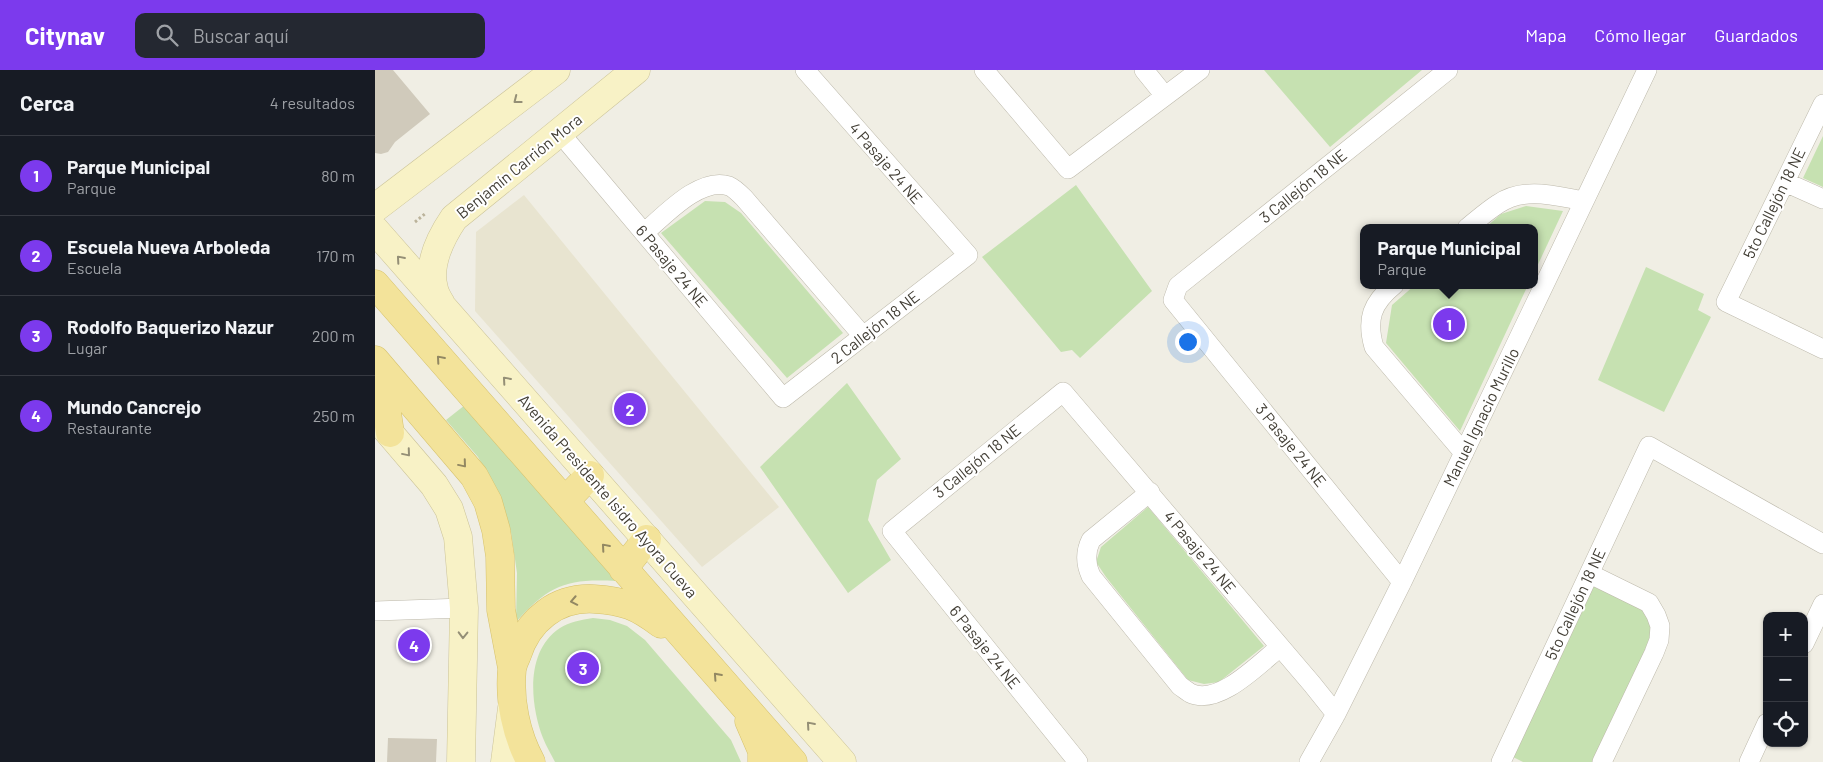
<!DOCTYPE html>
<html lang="es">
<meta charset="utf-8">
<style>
body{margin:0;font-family:Barlow,sans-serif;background:#242831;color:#f1f3f6}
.controls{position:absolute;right:15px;bottom:15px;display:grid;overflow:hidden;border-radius:10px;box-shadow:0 1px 4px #0004}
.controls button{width:45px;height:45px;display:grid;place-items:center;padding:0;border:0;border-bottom:1px solid #363941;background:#171b24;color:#f1f3f6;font:25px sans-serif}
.you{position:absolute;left:812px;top:271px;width:18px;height:18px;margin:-12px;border:4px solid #fff;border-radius:50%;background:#1a73e8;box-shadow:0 0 0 8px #1a73e833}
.badge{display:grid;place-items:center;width:32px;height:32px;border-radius:50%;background:#7c3aed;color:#fff;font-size:16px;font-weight:700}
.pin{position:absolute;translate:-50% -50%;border:2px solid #fff;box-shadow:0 1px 5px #0006}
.popup{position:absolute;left:985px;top:154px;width:178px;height:65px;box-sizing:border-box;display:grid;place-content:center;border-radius:10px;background:#171b24;filter:drop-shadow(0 1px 4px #0005);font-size:16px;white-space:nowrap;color:#9ea1a6}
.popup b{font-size:19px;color:#f1f3f6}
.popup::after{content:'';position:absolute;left:50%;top:100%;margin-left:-10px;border:10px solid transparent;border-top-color:#171b24}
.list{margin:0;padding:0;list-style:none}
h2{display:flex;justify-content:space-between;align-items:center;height:65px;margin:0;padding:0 20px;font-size:21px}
h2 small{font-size:16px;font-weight:400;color:#9ea1a6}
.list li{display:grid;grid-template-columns:32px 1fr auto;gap:15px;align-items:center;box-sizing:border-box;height:80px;padding:0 20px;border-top:1px solid #363941}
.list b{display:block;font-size:19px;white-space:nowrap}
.list p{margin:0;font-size:16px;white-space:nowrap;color:#9ea1a6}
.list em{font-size:16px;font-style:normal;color:#9ea1a6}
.icon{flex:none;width:28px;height:28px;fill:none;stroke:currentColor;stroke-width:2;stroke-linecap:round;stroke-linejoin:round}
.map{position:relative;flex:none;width:1448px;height:692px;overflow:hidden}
header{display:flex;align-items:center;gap:30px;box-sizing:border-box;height:70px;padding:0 25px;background:#7c3aed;color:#fff}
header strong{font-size:24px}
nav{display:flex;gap:28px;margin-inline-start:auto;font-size:18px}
.search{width:350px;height:45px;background:#242831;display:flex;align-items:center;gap:12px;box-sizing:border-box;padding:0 18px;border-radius:10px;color:#9ea1a6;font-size:19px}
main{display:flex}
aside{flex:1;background:#171b24}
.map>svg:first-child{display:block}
</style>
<header>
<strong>Citynav</strong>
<div class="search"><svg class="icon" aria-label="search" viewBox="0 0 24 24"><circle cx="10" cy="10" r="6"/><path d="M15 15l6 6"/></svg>Buscar aquí</div>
<nav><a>Mapa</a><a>Cómo llegar</a><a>Guardados</a></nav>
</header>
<main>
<aside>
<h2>Cerca<small>4 resultados</small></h2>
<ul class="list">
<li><span class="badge">1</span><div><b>Parque Municipal</b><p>Parque</p></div><em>80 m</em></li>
<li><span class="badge">2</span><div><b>Escuela Nueva Arboleda</b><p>Escuela</p></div><em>170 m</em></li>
<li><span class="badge">3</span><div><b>Rodolfo Baquerizo Nazur</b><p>Lugar</p></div><em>200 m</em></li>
<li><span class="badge">4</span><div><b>Mundo Cancrejo</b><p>Restaurante</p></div><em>250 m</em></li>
</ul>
</aside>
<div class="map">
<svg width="1448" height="692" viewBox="0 0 1448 692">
<rect width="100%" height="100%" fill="#f0eee4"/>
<path fill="#e8e4d0" d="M149 125 404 437 327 497 100 241 101 162Z"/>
<path fill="#c6e1b1" d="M889 0H1047L955 77Z
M1448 66V117L1428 108Z
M701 115 777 221 705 288 697 280 686 282 607 187Z
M330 131 350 132 366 143 468 263 412 308 286 163Z
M1151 136 1188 141 1159 203V158H1110L1126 144Z
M1271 197 1329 224 1323 240 1336 247 1289 342 1223 310Z
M1040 215H1153L1085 361 1011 273 1017 235Z
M472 313 526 389 502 410 493 450 516 490 473 523 385 397Z
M90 335 242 511C192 508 174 515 141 552L142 503 136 462 122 421 103 387 71 350Z
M773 437 889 576 844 612 829 614 813 610 731 507 721 492 726 477Z
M1218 513 1268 539 1277 554 1279 571 1219 692H1148L1138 687Z
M218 548 235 550 252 556 270 570 356 670 366 692H180C176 684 171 676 168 668 155 634 150 581 185 558 194 552 206 550 218 548Z"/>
<path fill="#d0cabb" d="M0 0H18L55 44 20 72 13 82 6 84 0 83Z
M13 668 62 669 61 692H12Z"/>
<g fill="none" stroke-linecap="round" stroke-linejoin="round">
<defs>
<path id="street" d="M609 0 693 99 825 0
M769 0 790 26
M1448 34 1351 232 1448 279
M185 63 408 328 593 185 430 0
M1410 112 1448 129
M1092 158C1102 150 1112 141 1123 134 1149 116 1181 126 1209 131
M269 163C289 146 325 106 354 116 359 118 365 124 369 128L488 266
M1019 215C997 233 991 249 999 277L1089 383
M775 422 716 470C710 482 710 493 716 506L805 616C808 618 812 621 815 623 843 637 884 594 905 577
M1215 504 1274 533 1281 545 1285 556 1284 570 1279 583 1227 692
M1027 512 798 230 803 216 1073 0
M0 541 89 538
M1429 574 1448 534
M703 692 517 461 688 322 937 614 961 644
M934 692 961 644 1027 512 1272 0
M1126 692 1274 376 1448 474
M1374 692 1392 653"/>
<path id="secondary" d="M0 138 181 0
M0 160 467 692
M66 234C63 229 60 224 59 219 52 195 66 167 79 148L261 0
M0 346 59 415 74 439 83 467 89 538 86 692
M130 692 137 638"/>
<path id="primary" d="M0 214 418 692
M0 290 99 406 113 432 121 460 125 486 126 540 137 598
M5 296 15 363
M190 431 215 405
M248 499 272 469
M374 651 387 681V692
M156 692C141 665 134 630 137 599 138 594 140 589 142 585 153 550 182 527 219 529 250 531 262 536 286 554"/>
</defs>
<use href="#street" stroke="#bdb9ab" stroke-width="20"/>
<use href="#secondary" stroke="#cbc398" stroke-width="29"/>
<use href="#primary" stroke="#d6c26d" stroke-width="29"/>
<path stroke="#bbb39b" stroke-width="3" stroke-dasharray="2.5 2.5" stroke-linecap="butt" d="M40 152 51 143"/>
<use href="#street" stroke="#fff" stroke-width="19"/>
<use href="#secondary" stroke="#f8f2c6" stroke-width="28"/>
<use href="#primary" stroke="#f3e39a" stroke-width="28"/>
</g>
<defs><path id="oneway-chevron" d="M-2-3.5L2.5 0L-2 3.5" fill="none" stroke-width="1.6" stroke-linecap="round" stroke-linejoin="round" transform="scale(1.25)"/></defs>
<g stroke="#948f76">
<use href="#oneway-chevron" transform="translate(142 30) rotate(142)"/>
<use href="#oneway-chevron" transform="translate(25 189) rotate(-131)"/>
<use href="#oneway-chevron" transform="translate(131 310) rotate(-131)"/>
<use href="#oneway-chevron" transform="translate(32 383) rotate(50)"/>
<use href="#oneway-chevron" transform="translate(88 565) rotate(91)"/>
<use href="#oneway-chevron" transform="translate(435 655) rotate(-131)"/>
</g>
<g stroke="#928862">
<use href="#oneway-chevron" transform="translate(65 289) rotate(-131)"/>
<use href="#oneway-chevron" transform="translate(88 394) rotate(50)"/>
<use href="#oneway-chevron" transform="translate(230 477) rotate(-131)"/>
<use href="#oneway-chevron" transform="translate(199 531) rotate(169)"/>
<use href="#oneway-chevron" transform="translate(342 606) rotate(-132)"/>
</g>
<g text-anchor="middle" stroke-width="4" stroke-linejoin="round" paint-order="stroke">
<g font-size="16" fill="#423e35" stroke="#fff">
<text transform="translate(511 93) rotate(49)" y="6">4 Pasaje 24 NE</text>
<text transform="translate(144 96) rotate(-39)" y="6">Benjamín Carrión Mora</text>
<text transform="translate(928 116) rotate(-39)" y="6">3 Callejón 18 NE</text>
<text transform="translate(1399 133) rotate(-64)" y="6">5to Callejón 18 NE</text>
<text transform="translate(297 196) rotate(50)" y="6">6 Pasaje 24 NE</text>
<text transform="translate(500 257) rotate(-38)" y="6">2 Callejón 18 NE</text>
<text transform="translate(1106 347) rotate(-64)" y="6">Manuel Ignacio Murillo</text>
<text transform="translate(916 375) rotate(51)" y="6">3 Pasaje 24 NE</text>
<text transform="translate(602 391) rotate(-39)" y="6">3 Callejón 18 NE</text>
<text transform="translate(233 426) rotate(49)" y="6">Avenida Presidente Isidro Ayora Cueva</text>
<text transform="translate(825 482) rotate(50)" y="6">4 Pasaje 24 NE</text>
<text transform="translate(1200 534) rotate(-65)" y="6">5to Callejón 18 NE</text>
<text transform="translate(610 577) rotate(51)" y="6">6 Pasaje 24 NE</text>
</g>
</g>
</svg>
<div class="controls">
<button>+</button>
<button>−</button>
<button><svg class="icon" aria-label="locate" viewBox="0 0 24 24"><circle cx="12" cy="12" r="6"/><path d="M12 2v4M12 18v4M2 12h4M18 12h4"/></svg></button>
</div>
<div class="you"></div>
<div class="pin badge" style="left:1074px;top:254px">1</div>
<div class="popup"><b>Parque Municipal</b>Parque</div>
<div class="pin badge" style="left:255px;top:339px">2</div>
<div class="pin badge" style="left:208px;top:598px">3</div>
<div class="pin badge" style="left:39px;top:575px">4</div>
</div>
</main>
